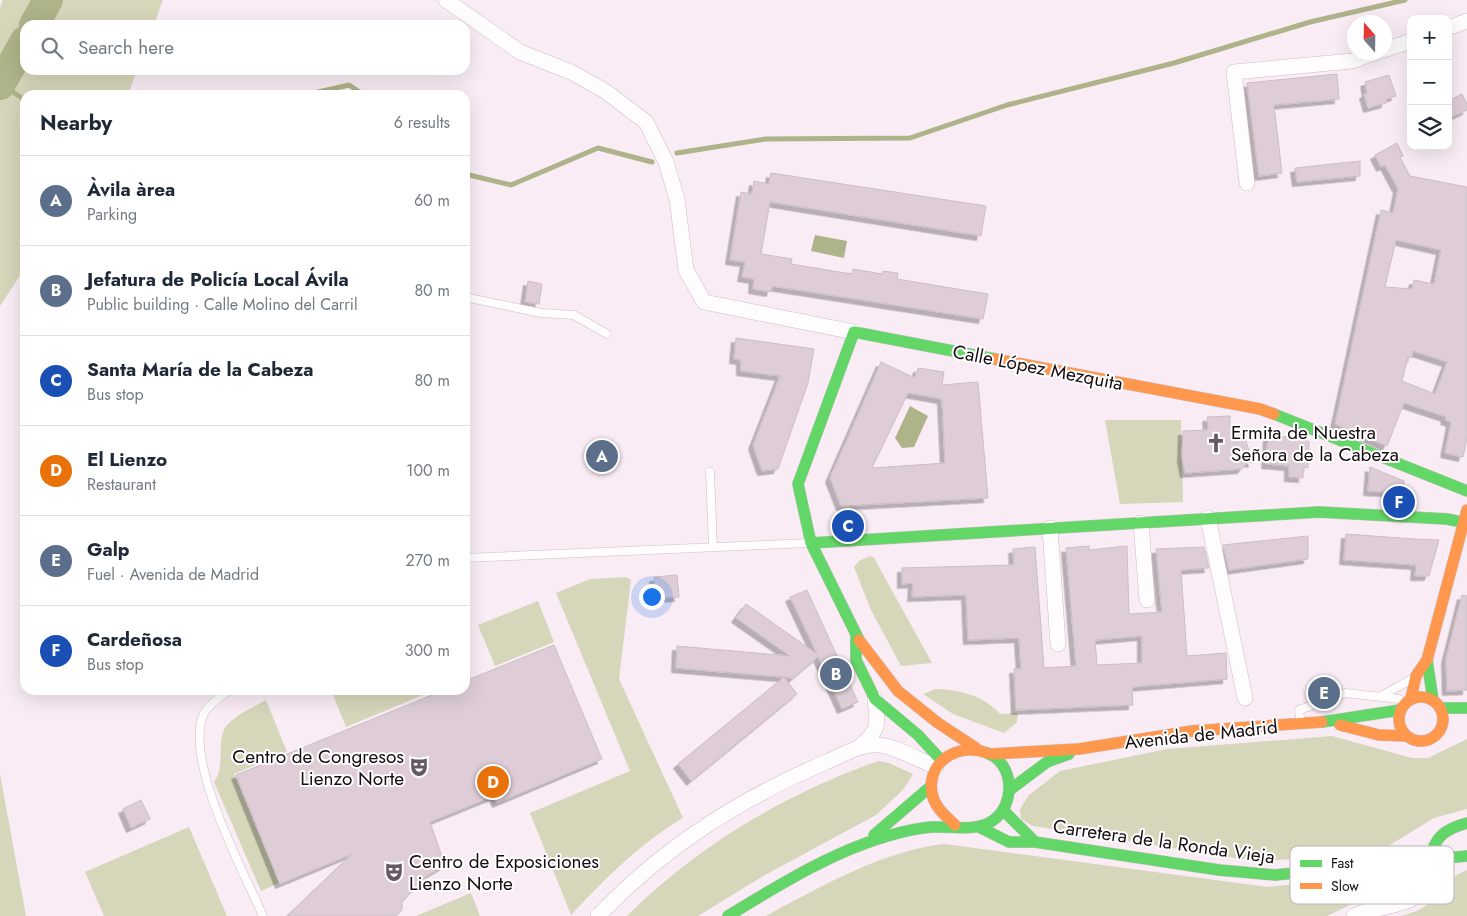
<!DOCTYPE html>
<meta charset="utf-8">
<style>
body{margin:0;font-family:Jost,sans-serif;background:#f2f2f3;color:#1f2937}
.controls{position:absolute;right:15px;top:15px;display:grid;overflow:hidden;border-radius:10px;box-shadow:0 5px 20px #0002}
.controls button{width:45px;height:45px;display:grid;place-items:center;padding:0;border:0;border-bottom:1px solid #e0e1e3;background:#fff;color:#1f2937;font:25px sans-serif}
.compass{position:absolute;left:1347px;top:15px;width:45px;height:45px;border-radius:50%;background:#fff;box-shadow:0 5px 20px #0002;rotate:340deg}
.you{position:absolute;left:651px;top:596px;width:18px;height:18px;margin:-12px;border:4px solid #fff;border-radius:50%;background:#1a73e8;box-shadow:0 0 0 8px #1a73e833}
.badge{display:grid;place-items:center;width:32px;height:32px;border-radius:50%;background:#ea580c;color:#fff;font-size:16px;font-weight:700}
.pin{position:absolute;translate:-50% -50%;border:2px solid #fff;box-shadow:0 1px 5px #0006}
.list{margin:0;padding:0;list-style:none}
h2{display:flex;justify-content:space-between;align-items:center;height:65px;margin:0;padding:0 20px;font-size:21px}
h2 small{font-size:16px;font-weight:400;color:#747a83}
.list li{display:grid;grid-template-columns:32px 1fr auto;gap:15px;align-items:center;box-sizing:border-box;height:90px;padding:0 20px;border-top:1px solid #e0e1e3}
.list b{display:block;font-size:19px;white-space:nowrap}
.list p{margin:0;font-size:16px;white-space:nowrap;color:#747a83}
.list em{font-size:16px;font-style:normal;color:#747a83}
.icon{flex:none;width:28px;height:28px;fill:none;stroke:currentColor;stroke-width:2;stroke-linecap:round;stroke-linejoin:round}
.map{position:relative;flex:none;width:1467px;height:916px;overflow:hidden}
.search{position:absolute;background:#fff;box-shadow:0 5px 20px #0002;left:20px;top:20px;width:450px;height:55px;display:flex;align-items:center;gap:12px;box-sizing:border-box;padding:0 18px;border-radius:15px;color:#747a83;font-size:19px}
.panel{position:absolute;background:#fff;box-shadow:0 5px 20px #0002;left:20px;top:90px;width:450px;height:605px;border-radius:15px}
.map>svg:first-child{display:block}
</style>
<div class="map">
<svg width="1467" height="916" viewBox="0 0 1467 916">
<defs>
<filter id="shadow"><feDropShadow dx="-4.5" dy="4.5" stdDeviation="0" flood-color="#0004"/></filter>
</defs>
<rect width="100%" height="100%" fill="#f9ecf4"/>
<path fill="#d5d6ba" d="M3 0H163L154 25H25V70H137L128 95H25V268L0 306V8Z
M1105 420H1181L1183 502 1120 504Z
M870 556 874 558 932 663 901 666 871 610 854 567 859 561Z
M626 577 631 580 619 679 683 818C640 843 605 879 571 915L530 813 630 771 556 593 590 579Z
M538 601 554 642 495 666 478 625Z
M936 689C960 690 983 695 1000 714L1018 713 1017 722 1004 733 953 714 923 694Z
M331 690H435L346 727Z
M266 700 287 752 234 774 279 883 261 891 214 782C227 764 214 737 229 723 239 713 254 707 266 700Z
M1332 736 1412 758H1428L1467 739V809L1434 818 1385 848 1373 852 1278 860 1242 859 1033 826 1021 819 1020 809 1029 795 1060 771 1167 749Z
M878 761 889 763 913 774 903 790 876 815 765 875 698 916H627C697 846 785 794 878 761Z
M0 774 26 916H0Z
M189 827 227 916H104L85 872Z
M945 844 1268 887 1394 874H1405L1410 879 1408 885 1401 889 1381 893 1356 902 1327 916H766C817 888 887 849 945 844Z
M1467 870V916H1400C1410 914 1421 910 1429 903 1442 892 1449 876 1467 870Z
M471 893 480 916H416Z"/>
<path fill="#aeb38a" d="M815 235 847 241 844 258 811 251Z
M910 406 928 416 914 447 902 448 895 438Z"/>
<g fill="none" stroke-linecap="round" stroke-linejoin="round">
<path stroke="#aeb38a" stroke-width="5" d="M1 84 25 100
M305 95 349 85 364 95
M677 153 765 139 910 138 1007 105 1174 63 1310 22 1405 0
M465 174 511 185 598 148 652 162"/>
<path stroke="#aeb38a" stroke-width="30" d="M34 25 48 0
M0 85 25 41"/>
</g>
<path fill="#decdd7" stroke="#cabec5" fill-rule="evenodd" filter="url(#shadow)" d="M1337 74 1339 99 1274 105 1282 173 1259 176 1247 83Z
M1389 75 1396 96 1386 99V103L1368 108 1364 94 1367 93 1365 82Z
M1462 94 1467 104V110L1448 119V101Z
M1397 143 1403 156 1400 157 1410 176 1467 187V438L1463 457 1445 453 1451 422 1445 420 1446 417 1404 403 1387 446 1335 424 1381 210 1393 213 1398 189 1385 165 1381 167 1375 155ZM1396 240 1441 250 1434 284 1414 280 1412 289 1385 287ZM1413 351 1447 362 1435 394 1402 381 1408 357 1412 358Z
M1360 161V176L1297 182 1295 168Z
M771 173 986 206 981 236 770 202 761 254 792 259 791 264 852 274 853 269 882 274 883 271 898 273 897 279 988 294 983 319 772 286 771 292 753 289 754 279 742 277 745 262 730 260 741 192 752 194 754 181 769 184Z
M528 281 542 284 539 304 525 302Z
M736 338 814 349 808 383 778 469 762 471 753 445 780 376 741 371V360L734 359Z
M881 362 915 378 918 368 944 372 942 385 978 382 988 498 841 506 830 478ZM908 393 942 399 945 463 872 468Z
M1230 416V427L1243 432 1253 463 1247 462 1242 469 1185 473 1182 458 1183 431 1208 430 1207 417Z
M1268 436 1298 437 1309 442 1308 468 1303 467V478L1289 477V466L1266 464Z
M1370 467 1404 481 1403 493 1368 491Z
M1346 534 1414 539 1439 540 1429 576H1415L1416 565 1344 560Z
M1308 536V559L1229 570 1228 566 1223 545Z
M1089 546V550L1127 546 1129 614 1162 612 1156 549 1204 547 1209 568 1181 570 1187 656 1226 653 1227 679 1132 687 1133 705 1016 710 1014 669H1021L1019 638 968 640 966 595 912 597 913 583 902 584V568L1014 565 1013 549 1035 547 1044 668 1076 666 1066 548ZM1142 636V663L1097 665 1095 640Z
M677 575 679 597 656 598 654 577Z
M807 590 858 702 842 709 818 657 793 678 676 668 677 646 790 656 736 618 746 604 817 654 790 597Z
M1462 595 1467 596V690L1447 691 1446 659Z
M554 645 602 759 497 803 494 796 430 822 445 865 425 877 402 902V910L396 916H287L352 854 280 884 236 775 444 690H465V681Z
M784 677 797 694 691 781 678 764Z
M141 800 150 819 131 828 123 809Z"/>
<g fill="none" stroke-linecap="round" stroke-linejoin="round">
<defs>
<path id="lane" d="M465 297 541 313 574 315 607 334
M710 472 713 547
M465 558 809 543
M229 690C222 696 208 705 204 713 183 760 243 870 263 916
M1381 696 1412 679
M1300 718 1299 710 1346 693 1399 699"/>
<path id="street" d="M446 0 520 52 571 72 605 91 646 122 666 162 677 199 686 270 704 302 854 332
M1448 28 1467 21
M1384 50 1411 41
M1247 183 1234 72 1352 61 1377 52
M1208 518 1245 698
M1141 523 1147 600
M1050 528 1058 644
M859 747C880 730 878 725 875 699
M598 916C664 847 738 800 826 762 841 756 862 743 879 745 895 746 921 761 936 767
M1354 916C1373 906 1414 907 1426 887 1429 880 1429 867 1430 860"/>
<path id="fast" d="M1274 414 1467 491
M811 543 1319 512 1447 519 1467 523
M856 638V660L875 699 918 735 941 760
M859 640 811 543 798 484 854 332 995 359
M1427 660 1433 700
M1440 708H1467
M1322 722 1400 710
M1011 789 1047 762 1069 754
M1004 811 1035 842
M979 827 1009 842H1035L1219 870 1275 875 1467 856
M874 835 930 787
M1430 860C1434 837 1445 829 1467 823
M728 916C779 885 833 851 891 835 905 831 918 828 932 827 951 826 976 832 992 821 1016 806 1015 763 987 753"/>
<path id="slow" d="M995 359 1260 409 1274 414
M859 640 898 691 938 723 976 748
M1399 719a22 22 0 1 1 44 0a22 22 0 1 1-44 0Z
M1411 698 1416 676 1427 660 1467 510
M1340 725 1379 735 1407 736
M992 754 1079 749 1192 731 1322 722
M955 825C946 816 935 808 932 794 926 761 959 742 987 753"/>
</defs>
<use href="#lane" stroke="#cbbfc6" stroke-width="9"/>
<use href="#street" stroke="#cbbfc6" stroke-width="16"/>
<use href="#fast" stroke="#cbbfc6" stroke-width="12"/>
<use href="#slow" stroke="#cbbfc6" stroke-width="12"/>
<use href="#lane" stroke="#fefcfd" stroke-width="8"/>
<use href="#street" stroke="#fefcfd" stroke-width="15"/>
<use href="#fast" stroke="#63d668" stroke-width="11"/>
<use href="#slow" stroke="#ff974d" stroke-width="11"/>
</g>
<defs>
<symbol id="church-bare" viewBox="-9 -9 18 18"><path d="M-1.2-6h2.4v3.5h3.3v2.4h-3.3V6h-2.4V-.1h-3.3v-2.4h3.3Z" fill="#655a61" stroke="#fff" stroke-width="2.5" paint-order="stroke"/></symbol>
<symbol id="theatre-bare" viewBox="-9 -9 18 18"><path d="M-5-5.5Q0-4 5-5.5V0Q5 5 0 6Q-5 5-5 0ZM-3.3-2.5H-1v1.5H-3.3ZM1-2.5H3.3v1.5H1ZM-2.8 1Q0 5.5 2.8 1Z" fill="#655a61" stroke="#fff" stroke-width="2.5" paint-order="stroke"/></symbol>
</defs>
<g fill-rule="evenodd">
<use href="#church-bare" x="1202" y="429" width="28" height="28"/>
<use href="#theatre-bare" x="405" y="753" width="28" height="28"/>
<use href="#theatre-bare" x="380" y="858" width="28" height="28"/>
</g>
<g text-anchor="middle" stroke-width="4" stroke-linejoin="round" paint-order="stroke">
<g font-size="19" fill="#160c12" stroke="#fff">
<text transform="translate(1038 367) rotate(11)" y="7">Calle López Mezquita</text>
<text transform="translate(1201 734) rotate(-6)" y="7">Avenida de Madrid</text>
<text transform="translate(1164 841) rotate(8)" y="7">Carretera de la Ronda Vieja</text>
</g>
<g font-size="19" fill="#160c12" stroke="#fff" text-anchor="start">
<text x="1231" y="439">Ermita de Nuestra<tspan x="1231" dy="22">Señora de la Cabeza</tspan></text>
<text x="404" y="763" text-anchor="end">Centro de Congresos<tspan x="404" dy="22">Lienzo Norte</tspan></text>
<text x="409" y="868">Centro de Exposiciones<tspan x="409" dy="22">Lienzo Norte</tspan></text>
</g>
</g>
<rect x="1290" y="846" width="164" height="58" rx="8" fill="#fff" stroke="#b9b6b8" stroke-width="1"/>
<rect x="1300" y="860" width="22" height="7" fill="#63d668"/>
<rect x="1300" y="883" width="22" height="6" fill="#ff974d"/>
<g font-size="14" fill="#160c12">
<text x="1331" y="868">Fast</text>
<text x="1331" y="891">Slow</text>
</g>
</svg>
<div class="controls">
<button>+</button>
<button>−</button>
<button><svg class="icon" aria-label="layers" viewBox="0 0 24 24"><path d="M12 4l9 5-9 5-9-5zM3 14l9 5 9-5"/></svg></button>
</div>
<svg class="compass" viewBox="-18 -18 36 36"><path d="M0-13l5 13h-10z" fill="#e53935"/><path d="M0 13l5-13h-10z" fill="#747a83"/></svg>
<div class="you"></div>
<div class="pin badge" style="left:602px;top:456px;background:#5c6f8a">A</div>
<div class="pin badge" style="left:836px;top:674px;background:#5c6f8a">B</div>
<div class="pin badge" style="left:848px;top:526px;background:#1a4fb4">C</div>
<div class="pin badge" style="left:493px;top:782px;background:#e8710a">D</div>
<div class="pin badge" style="left:1324px;top:693px;background:#5c6f8a">E</div>
<div class="pin badge" style="left:1399px;top:502px;background:#1a4fb4">F</div>
<div class="search"><svg class="icon" aria-label="search" viewBox="0 0 24 24"><circle cx="10" cy="10" r="6"/><path d="M15 15l6 6"/></svg>Search here</div>
<section class="panel">
<h2>Nearby<small>6 results</small></h2>
<ul class="list">
<li><span class="badge" style="background:#5c6f8a">A</span><div><b>Àvila àrea</b><p>Parking</p></div><em>60 m</em></li>
<li><span class="badge" style="background:#5c6f8a">B</span><div><b>Jefatura de Policía Local Ávila</b><p>Public building · Calle Molino del Carril</p></div><em>80 m</em></li>
<li><span class="badge" style="background:#1a4fb4">C</span><div><b>Santa María de la Cabeza</b><p>Bus stop</p></div><em>80 m</em></li>
<li><span class="badge" style="background:#e8710a">D</span><div><b>El Lienzo</b><p>Restaurant</p></div><em>100 m</em></li>
<li><span class="badge" style="background:#5c6f8a">E</span><div><b>Galp</b><p>Fuel · Avenida de Madrid</p></div><em>270 m</em></li>
<li><span class="badge" style="background:#1a4fb4">F</span><div><b>Cardeñosa</b><p>Bus stop</p></div><em>300 m</em></li>
</ul>
</section>
</div>
